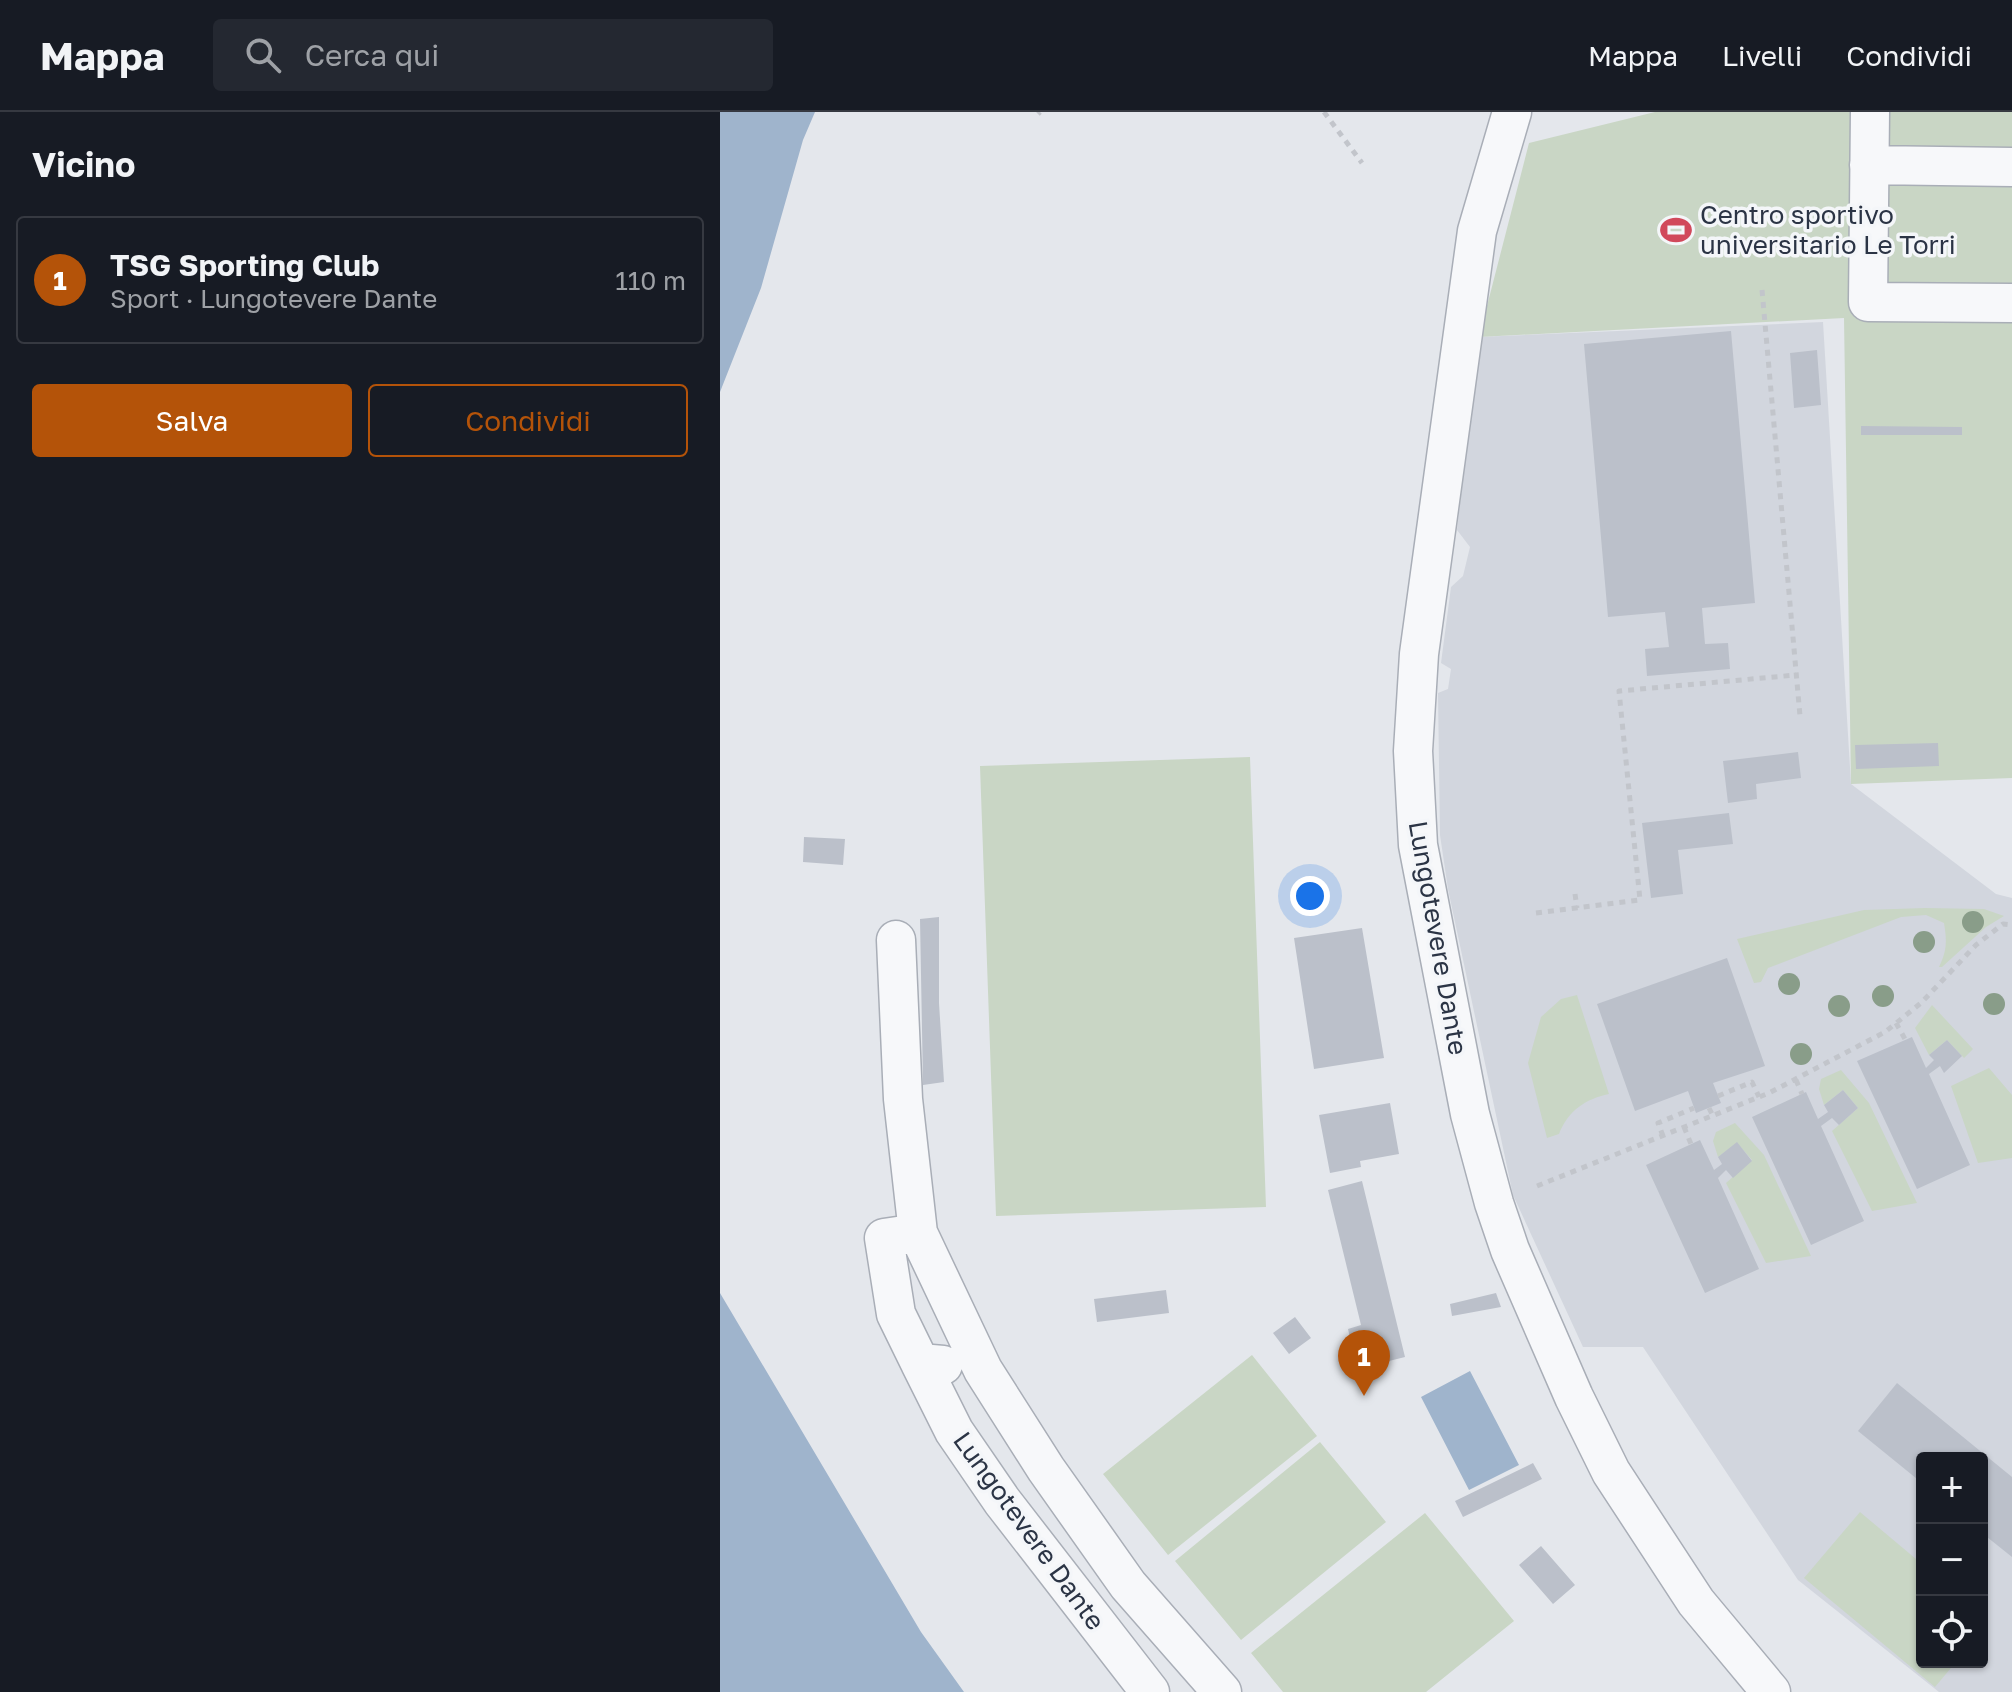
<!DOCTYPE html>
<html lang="it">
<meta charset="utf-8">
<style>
body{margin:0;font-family:"Golos Text",sans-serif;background:#242831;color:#f1f3f6}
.controls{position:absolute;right:24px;bottom:24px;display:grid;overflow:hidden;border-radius:8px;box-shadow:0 2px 6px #0004}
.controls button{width:72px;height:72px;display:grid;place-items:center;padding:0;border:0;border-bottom:2px solid #363941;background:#171b24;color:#f1f3f6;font:40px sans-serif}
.you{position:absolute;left:590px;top:784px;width:28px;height:28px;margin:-20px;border:6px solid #fff;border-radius:50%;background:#1a73e8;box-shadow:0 0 0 12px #1a73e833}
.badge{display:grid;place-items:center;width:52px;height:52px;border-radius:50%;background:#b45309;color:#fff;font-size:26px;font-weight:700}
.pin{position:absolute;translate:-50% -66px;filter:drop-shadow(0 2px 4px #0008)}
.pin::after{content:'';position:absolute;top:42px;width:28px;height:24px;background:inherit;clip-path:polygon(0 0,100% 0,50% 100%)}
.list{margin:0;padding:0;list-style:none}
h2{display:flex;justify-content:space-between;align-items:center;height:104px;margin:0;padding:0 32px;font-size:34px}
h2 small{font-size:26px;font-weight:400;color:#9ea1a6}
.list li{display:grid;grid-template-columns:52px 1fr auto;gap:24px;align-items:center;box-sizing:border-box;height:128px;margin:0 16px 16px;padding:0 16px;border:2px solid #363941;border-radius:8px}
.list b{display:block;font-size:30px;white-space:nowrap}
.list p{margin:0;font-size:26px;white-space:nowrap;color:#9ea1a6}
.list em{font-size:26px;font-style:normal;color:#9ea1a6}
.actions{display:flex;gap:16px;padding:24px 32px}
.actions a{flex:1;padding:18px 0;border:2px solid #b45309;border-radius:8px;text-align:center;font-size:28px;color:#b45309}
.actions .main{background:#b45309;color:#fff}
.icon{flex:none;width:44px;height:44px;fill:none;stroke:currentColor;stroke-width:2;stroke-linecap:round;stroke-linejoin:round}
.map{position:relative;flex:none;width:1292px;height:1580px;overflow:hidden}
header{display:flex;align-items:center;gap:48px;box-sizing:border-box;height:112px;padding:0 40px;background:#171b24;border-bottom:2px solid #363941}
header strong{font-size:38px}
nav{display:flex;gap:44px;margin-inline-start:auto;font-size:28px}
.search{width:560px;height:72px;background:#242831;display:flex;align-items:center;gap:20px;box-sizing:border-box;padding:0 28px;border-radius:8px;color:#9ea1a6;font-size:30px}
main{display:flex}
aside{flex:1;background:#171b24}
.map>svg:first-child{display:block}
</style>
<header>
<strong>Mappa</strong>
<div class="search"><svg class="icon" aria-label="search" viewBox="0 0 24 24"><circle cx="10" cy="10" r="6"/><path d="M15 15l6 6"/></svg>Cerca qui</div>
<nav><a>Mappa</a><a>Livelli</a><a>Condividi</a></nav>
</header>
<main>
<aside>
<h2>Vicino<small></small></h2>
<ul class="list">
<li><span class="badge">1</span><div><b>TSG Sporting Club</b><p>Sport · Lungotevere Dante</p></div><em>110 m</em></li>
</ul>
<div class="actions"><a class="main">Salva</a><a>Condividi</a></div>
</aside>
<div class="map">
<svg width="1292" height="1580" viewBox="0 0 1292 1580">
<rect width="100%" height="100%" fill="#e4e7ec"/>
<path fill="#d2d6de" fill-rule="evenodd" d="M1103 210 1131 672 1276 782 1292 786V1580H1219L1078 1468 923 1235H863L793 1083 728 777 720 723 718 581 728 577 731 557 721 551 731 475 743 464 750 435 737 418 759 225ZM1202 1346H1262V1550H1202Z"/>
<path fill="#c9d6c5" d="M935 0H1292V666L1131 672 1124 206 759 225 809 31Z
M530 645 546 1095 276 1104 260 654Z
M1205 796 1264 797 1284 804 1266 815 1222 855H1219C1227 839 1227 829 1224 811L1206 803 1181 805 1048 856 1041 870 1034 871 1017 827 1144 798Z
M857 883 889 982C865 987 848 999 839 1022L827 1026 808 951 821 905 841 887Z
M1212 893 1253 937 1244 946 1227 928 1209 943 1195 916Z
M1269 956 1292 983V1046L1258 1051 1231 974Z
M1121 958 1149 991 1197 1091 1152 1099 1112 1019 1138 996 1123 978 1104 993 1099 977 1101 967Z
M1015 1011 1044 1043 1091 1144 1046 1151 1006 1071 1032 1048 1017 1031 998 1045 993 1029 996 1020Z
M532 1243 597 1324 448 1443 383 1362Z
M600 1330 666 1410 521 1528 455 1449Z
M1140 1400 1202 1452V1550H1236L1215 1575 1084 1466Z
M705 1401 794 1509 706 1580H563L531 1541Z"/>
<path fill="#9fb4cc" d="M0 0H95L83 28 41 176 0 280Z
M0 1181 201 1520 244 1580H0Z
M750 1259 799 1353 749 1378 701 1285Z"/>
<path fill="#bbc0ca" d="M1011 219 1035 491 982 496 985 532 1008 531 1010 557 927 564 925 537 949 535 945 500 888 505 864 232Z
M1097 238 1101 293 1074 296 1070 241Z
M1141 314 1242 315V323H1141Z
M1218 631 1219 654 1136 657 1135 633Z
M1078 640 1081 666 1036 672 1037 687 1008 691 1003 649Z
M1009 701 1013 732 958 738 963 782 931 786 922 711Z
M84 725 125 727 123 753 83 750Z
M219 805V891L224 970 203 973 200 807Z
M642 816 664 946 594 957 574 826Z
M1007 846 1045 954 993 971 1001 991 976 1001 968 979 915 999 877 892Z
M1192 925 1206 956 1214 948 1209 943 1227 928 1242 944 1224 961 1220 954 1209 962 1250 1053 1197 1077 1137 949Z
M1123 978 1138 996 1119 1013 1112 1006 1101 1014 1144 1109 1091 1133 1032 1005 1086 980 1098 1007 1108 1000 1104 993Z
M670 991 679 1042 640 1049 641 1055 610 1061 599 1003Z
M980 1028 994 1058 1002 1052 998 1045 1017 1030 1032 1049 1013 1066 1006 1058 998 1066 1039 1157 985 1181 926 1053Z
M642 1069 685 1245 637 1257 628 1217 641 1213 608 1078Z
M446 1178 449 1201 377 1210 374 1187Z
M776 1181 781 1195 732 1204 730 1192Z
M575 1205 591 1226 569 1242 553 1221Z
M1177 1271 1292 1365V1445L1262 1421V1346H1202V1371L1138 1319Z
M813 1351 822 1367 743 1405 735 1389Z
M821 1434 855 1473 833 1492 799 1453Z"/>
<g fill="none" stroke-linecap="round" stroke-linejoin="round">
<defs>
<path id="minor" d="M792 0 757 119 699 542 693 639 698 733 750 1002 774 1091 790 1138 854 1285 891 1360 976 1490 1051 1580
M1150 0 1148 190 1292 191
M1149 53 1292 55
M176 828 183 987 198 1121 263 1258 326 1357 408 1473 502 1580
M198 1121 164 1126 176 1202 200 1251 223 1253
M200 1251 234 1319 282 1389 430 1580"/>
</defs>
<use href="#minor" stroke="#a9aeb7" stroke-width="41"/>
<path stroke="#c2c5cb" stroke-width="5" stroke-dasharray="6 6" stroke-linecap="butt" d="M604 0 642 51
M318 2 320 0
M1042 178 1080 604
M855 782 857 796
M816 801 920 788 899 579 1076 563
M1176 911 1185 927
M1076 968 1082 982
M998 984 1032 970 1039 985
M989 996 993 1004
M964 1015 971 1032
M943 1024 938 1011 974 996
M817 1074 1049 981 1165 920 1201 891 1256 833 1283 812 1292 813"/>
<use href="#minor" stroke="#f7f8fa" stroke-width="38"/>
</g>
<g fill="#899d89">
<circle cx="1253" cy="810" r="11"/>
<circle cx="1204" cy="830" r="11"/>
<circle cx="1069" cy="872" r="11"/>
<circle cx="1163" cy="884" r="11"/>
<circle cx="1274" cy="892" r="11"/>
<circle cx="1119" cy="894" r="11"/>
<circle cx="1081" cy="942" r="11"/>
</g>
<defs>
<symbol id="stadium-bare" viewBox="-9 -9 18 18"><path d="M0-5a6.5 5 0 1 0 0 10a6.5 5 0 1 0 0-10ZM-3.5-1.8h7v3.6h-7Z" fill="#d1495b" stroke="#f4f6f9" stroke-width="2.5" paint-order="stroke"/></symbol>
</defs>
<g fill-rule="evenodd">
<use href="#stadium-bare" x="934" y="96" width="44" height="44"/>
</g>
<g text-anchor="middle" stroke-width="7" stroke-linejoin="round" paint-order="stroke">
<g font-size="26" fill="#2b3445" stroke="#f4f6f9" text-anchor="start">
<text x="980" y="112">Centro sportivo<tspan x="980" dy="30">universitario Le Torri</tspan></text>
</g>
<g font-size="26" fill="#2b3445" stroke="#f4f6f9">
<text transform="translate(718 826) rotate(80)" y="9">Lungotevere Dante</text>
<text transform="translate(309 1419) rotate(54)" y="9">Lungotevere Dante</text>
</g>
</g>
</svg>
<div class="controls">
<button>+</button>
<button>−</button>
<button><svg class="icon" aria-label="locate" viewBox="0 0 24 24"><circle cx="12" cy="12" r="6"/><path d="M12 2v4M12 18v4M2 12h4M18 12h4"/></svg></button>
</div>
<div class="you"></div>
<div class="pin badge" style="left:644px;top:1284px">1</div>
</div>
</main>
